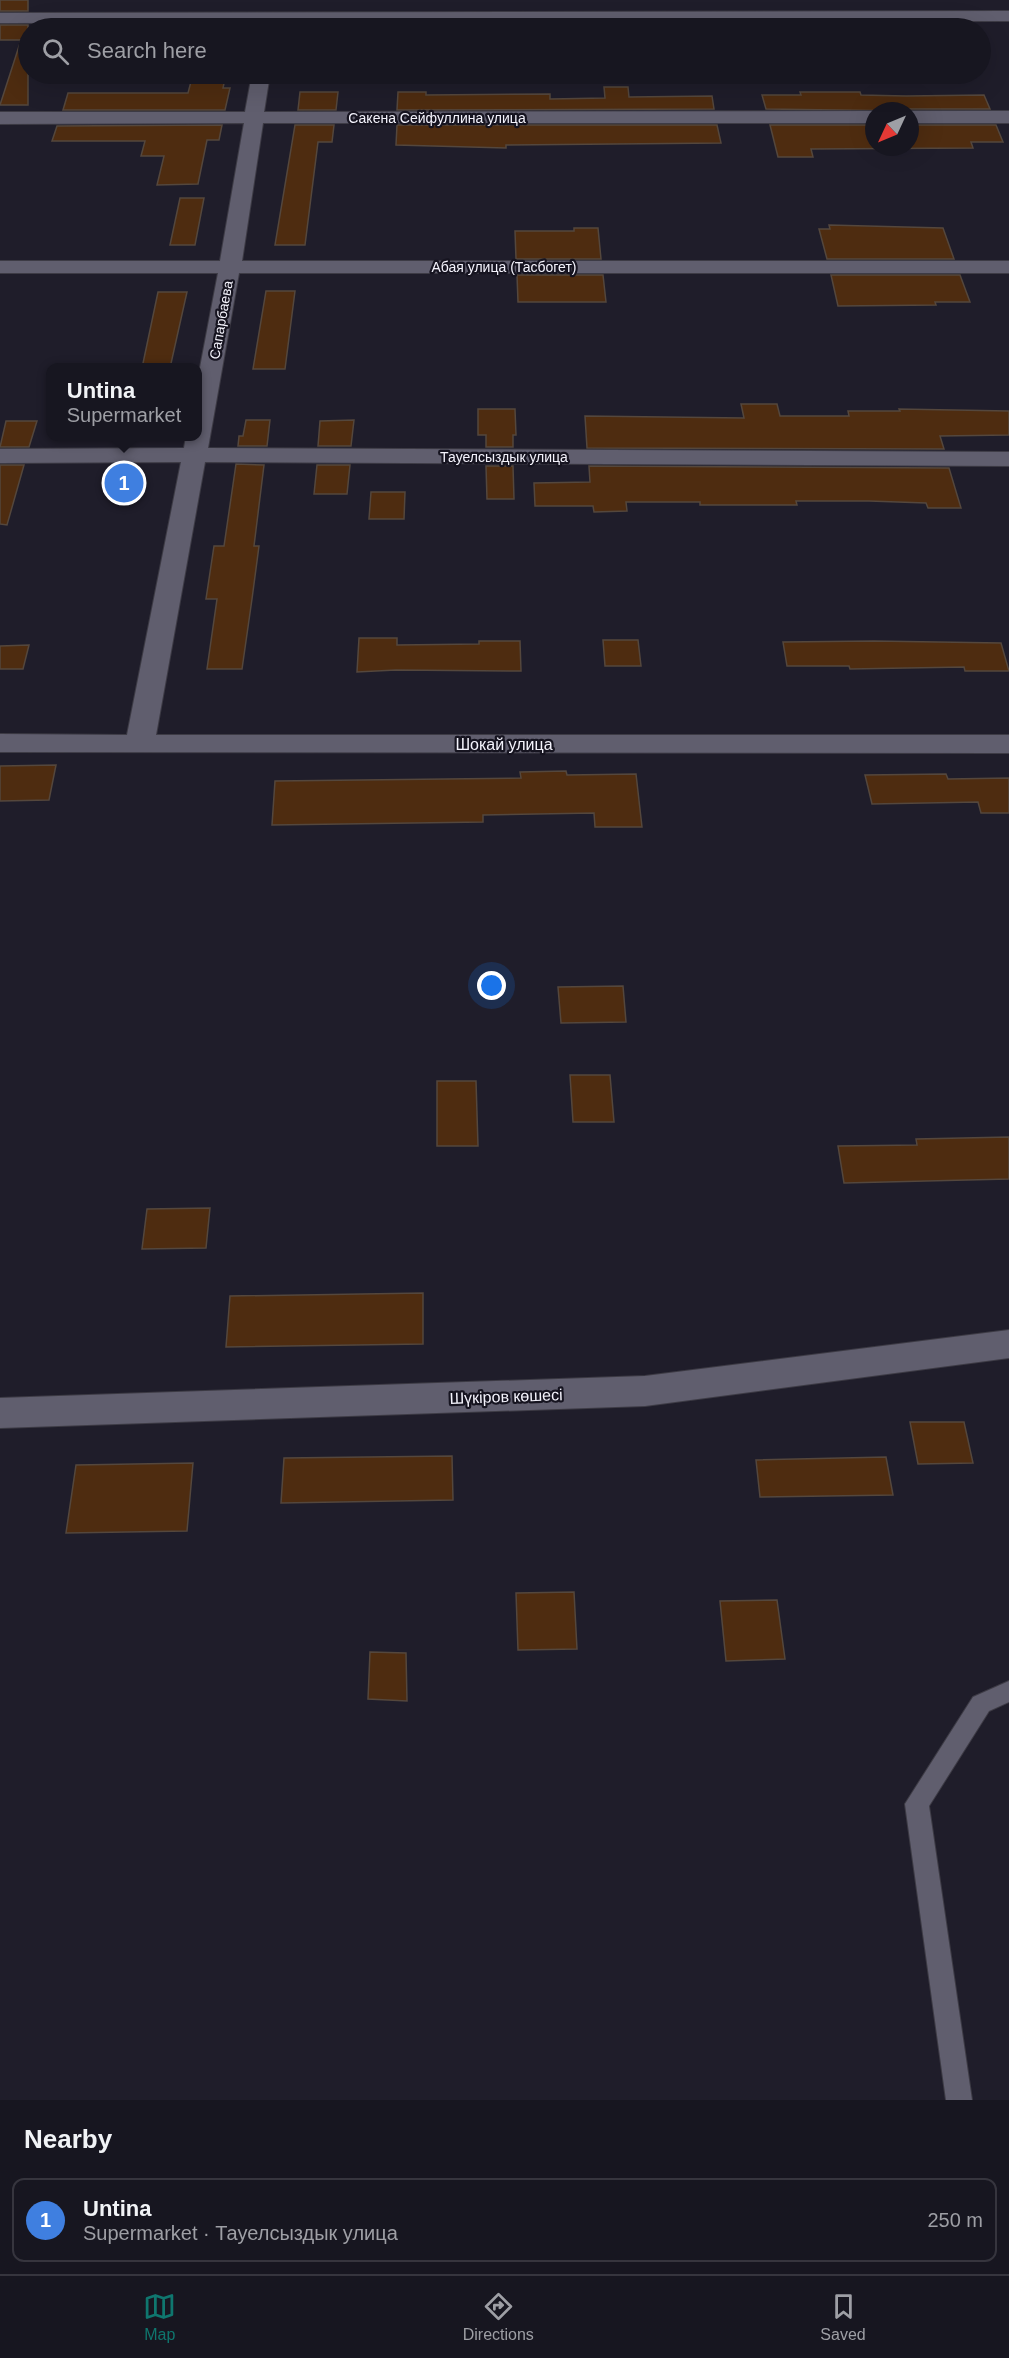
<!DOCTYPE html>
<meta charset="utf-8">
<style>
body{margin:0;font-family:Helvetica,sans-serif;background:#24232d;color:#f1f3f6}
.compass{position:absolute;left:865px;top:102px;width:54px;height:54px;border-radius:50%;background:#171620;box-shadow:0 6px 24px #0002;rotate:226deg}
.you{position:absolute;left:492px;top:986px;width:21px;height:21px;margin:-15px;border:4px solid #fff;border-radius:50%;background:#1a73e8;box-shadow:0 0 0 9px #1a73e833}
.badge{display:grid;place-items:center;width:39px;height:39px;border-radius:50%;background:#0f766e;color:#fff;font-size:20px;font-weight:700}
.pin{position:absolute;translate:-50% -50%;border:3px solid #fff;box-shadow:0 2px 6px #0006}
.popup{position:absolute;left:46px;top:363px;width:156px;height:78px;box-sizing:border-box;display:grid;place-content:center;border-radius:12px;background:#171620;filter:drop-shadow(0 2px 4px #0005);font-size:20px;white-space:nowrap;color:#9e9fa5}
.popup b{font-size:22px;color:#f1f3f6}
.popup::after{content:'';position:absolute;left:50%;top:100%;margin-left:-12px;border:12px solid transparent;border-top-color:#171620}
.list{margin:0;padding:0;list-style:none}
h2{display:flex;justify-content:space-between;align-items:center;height:78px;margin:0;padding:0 24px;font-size:26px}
h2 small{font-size:20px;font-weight:400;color:#9e9fa5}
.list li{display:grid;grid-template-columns:39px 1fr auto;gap:18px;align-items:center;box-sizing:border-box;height:84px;margin:0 12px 12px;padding:0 12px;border:2px solid #36353e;border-radius:12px}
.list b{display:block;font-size:22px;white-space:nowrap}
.list p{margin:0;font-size:20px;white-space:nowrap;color:#9e9fa5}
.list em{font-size:20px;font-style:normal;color:#9e9fa5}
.icon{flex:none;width:33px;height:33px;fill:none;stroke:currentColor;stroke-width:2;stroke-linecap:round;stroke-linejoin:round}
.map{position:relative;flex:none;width:1009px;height:2100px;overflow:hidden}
.search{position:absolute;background:#171620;box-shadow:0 6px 24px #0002;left:18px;right:18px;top:18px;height:66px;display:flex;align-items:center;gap:15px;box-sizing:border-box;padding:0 21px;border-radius:33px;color:#9e9fa5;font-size:22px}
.sheet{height:174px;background:#171620}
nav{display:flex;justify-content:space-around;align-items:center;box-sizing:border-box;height:84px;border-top:2px solid #36353e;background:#171620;font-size:16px;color:#9e9fa5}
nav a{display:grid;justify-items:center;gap:3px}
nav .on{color:#0f766e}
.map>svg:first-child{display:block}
</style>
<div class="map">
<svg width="1009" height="2100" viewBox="0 0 1009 2100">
<rect width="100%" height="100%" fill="#1f1d2a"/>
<path fill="#4e2c10" stroke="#54473d" stroke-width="1.5" d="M0 0H28V11H0Z
M0 25H28V105H0L21 40H0Z
M193 74H226L223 88H230L225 110H63L68 93H188Z
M604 87H628L629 97 712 96 714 109 397 110 398 92H426V95L550 94V99L605 98Z
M300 92H338L336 110H298Z
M800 92H860L861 95 906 96 984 95 990 109H910L908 111 766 109 762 95H801Z
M222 125 219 140H207L198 184 157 185 164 156H141L145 141H52L57 126Z
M295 125H334L332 142H318L305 245H275Z
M397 125H717L721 143 506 145V148L396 145Z
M770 125H874V147H910V125H996L1003 142H971L973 148 811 149 813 157H778Z
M180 198H204L195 245H170Z
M829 225 943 228 954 259H827L819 229H830Z
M574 228H598L601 259H516L515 231H574Z
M517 275H603L606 302H518Z
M831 275H960L970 302H935L936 305 838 306Z
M266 291H295L285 369H253Z
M158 292H187L170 368H142Z
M741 404H777L780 416H849L848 411H900L899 409 1009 411V435L940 436 944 449 587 448 585 416 744 418Z
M478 409H515L516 435H513V447H486V435H478Z
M246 420H270L267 446H238L239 436H243Z
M354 420 351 446H318L320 421Z
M6 421H37L29 447H0Z
M236 464 264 465 254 546H259L252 599 242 669H207L217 599H206L214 546H224Z
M0 465H24L7 525 0 524Z
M317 465H350L347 494H314Z
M486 466H513L514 499H487Z
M589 466 949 468 961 508H928L926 503 869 501H796L797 505H700V502H626L627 511 594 512 593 506H535L534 483 590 482Z
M371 492H405L404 519H369Z
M359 638H397V645L479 644V641H520L521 671 396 670 357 672Z
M603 640H638L641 666H605Z
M874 641 1001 643 1009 671H965L964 667 850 669 849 666H787L783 642Z
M29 645 23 669H0V646Z
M56 765 49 800 0 801V766Z
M566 771 567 775 636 774 642 827H595L594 813 483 815V822L272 825 275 781 521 778 520 772Z
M946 774 948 779 1009 778V813H981L978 802 872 804 865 775Z
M623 986 626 1022 561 1023 558 987Z
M570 1075H610L614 1122H573Z
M437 1081H476L478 1146H437Z
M1009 1137V1179L844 1183 838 1146 917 1145 916 1139Z
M210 1208 206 1248 142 1249 147 1209Z
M423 1293V1344L226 1347 230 1296Z
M910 1422H964L973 1463 918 1464Z
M452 1456 453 1500 281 1503 284 1458Z
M886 1457 893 1495 760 1497 756 1460Z
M193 1463 187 1531 66 1533 76 1465Z
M574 1592 577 1649 518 1650 516 1593Z
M777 1600 785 1659 726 1661 720 1601Z
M370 1652 406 1653 407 1701 368 1699Z"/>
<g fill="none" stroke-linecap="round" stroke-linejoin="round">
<defs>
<path id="service" d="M1009 1681V1702L989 1711 929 1806 972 2100H946L905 1804 973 1697Z"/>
<path id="minor" d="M1009 11V21L0 23V13Z
M252 74H270L264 112 874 111V123H263L242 261H1009V273H239L208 448 1009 452V466L205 462 156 735H1009V753L0 752V734L127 735 181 462 0 463V449L184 448 186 436H198V378L218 273H0V261H220L244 123 0 124V112H245Z
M910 111H1009V123H910Z
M1009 1330V1358L645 1406 0 1428V1398L645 1376Z"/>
</defs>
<use href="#service" stroke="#3d3b45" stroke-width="2"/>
<use href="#minor" stroke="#3d3b45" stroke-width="2"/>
<use href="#service" fill="#605e6e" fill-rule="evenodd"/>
<use href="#minor" fill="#605e6e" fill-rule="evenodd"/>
</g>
<g text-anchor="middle" stroke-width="4.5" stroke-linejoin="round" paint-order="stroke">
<g font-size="14" fill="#f4f3fc" stroke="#161420">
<text x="437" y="123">Сакена Сейфуллина улица</text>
<text x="504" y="272">Абая улица (Тасбогет)</text>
<text transform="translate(221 320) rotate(-80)" y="5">Сапарбаева</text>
<text x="504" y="462">Тауелсыздык улица</text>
</g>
<g font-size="16" fill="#f4f3fc" stroke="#161420">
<text x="504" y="750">Шокай улица</text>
<text transform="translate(506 1396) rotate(-2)" y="6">Шүкіров көшесі</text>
</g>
</g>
</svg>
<svg class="compass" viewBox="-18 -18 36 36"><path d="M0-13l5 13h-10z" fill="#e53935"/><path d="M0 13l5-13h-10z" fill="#9e9fa5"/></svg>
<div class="you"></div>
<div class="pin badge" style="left:124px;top:483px;background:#3f7fe0">1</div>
<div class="popup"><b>Untina</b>Supermarket</div>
<div class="search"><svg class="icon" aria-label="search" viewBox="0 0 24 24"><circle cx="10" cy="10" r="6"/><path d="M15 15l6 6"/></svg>Search here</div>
</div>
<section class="sheet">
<h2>Nearby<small></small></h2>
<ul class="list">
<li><span class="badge" style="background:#3f7fe0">1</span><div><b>Untina</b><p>Supermarket · Тауелсыздык улица</p></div><em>250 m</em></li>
</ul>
</section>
<nav>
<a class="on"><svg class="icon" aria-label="map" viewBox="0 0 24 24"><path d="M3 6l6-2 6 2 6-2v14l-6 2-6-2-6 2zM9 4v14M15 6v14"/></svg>Map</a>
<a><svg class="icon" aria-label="directions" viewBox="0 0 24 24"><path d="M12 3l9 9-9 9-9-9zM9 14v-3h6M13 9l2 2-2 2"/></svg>Directions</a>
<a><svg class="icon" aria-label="saved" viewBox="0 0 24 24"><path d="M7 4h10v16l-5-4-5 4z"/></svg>Saved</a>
</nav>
